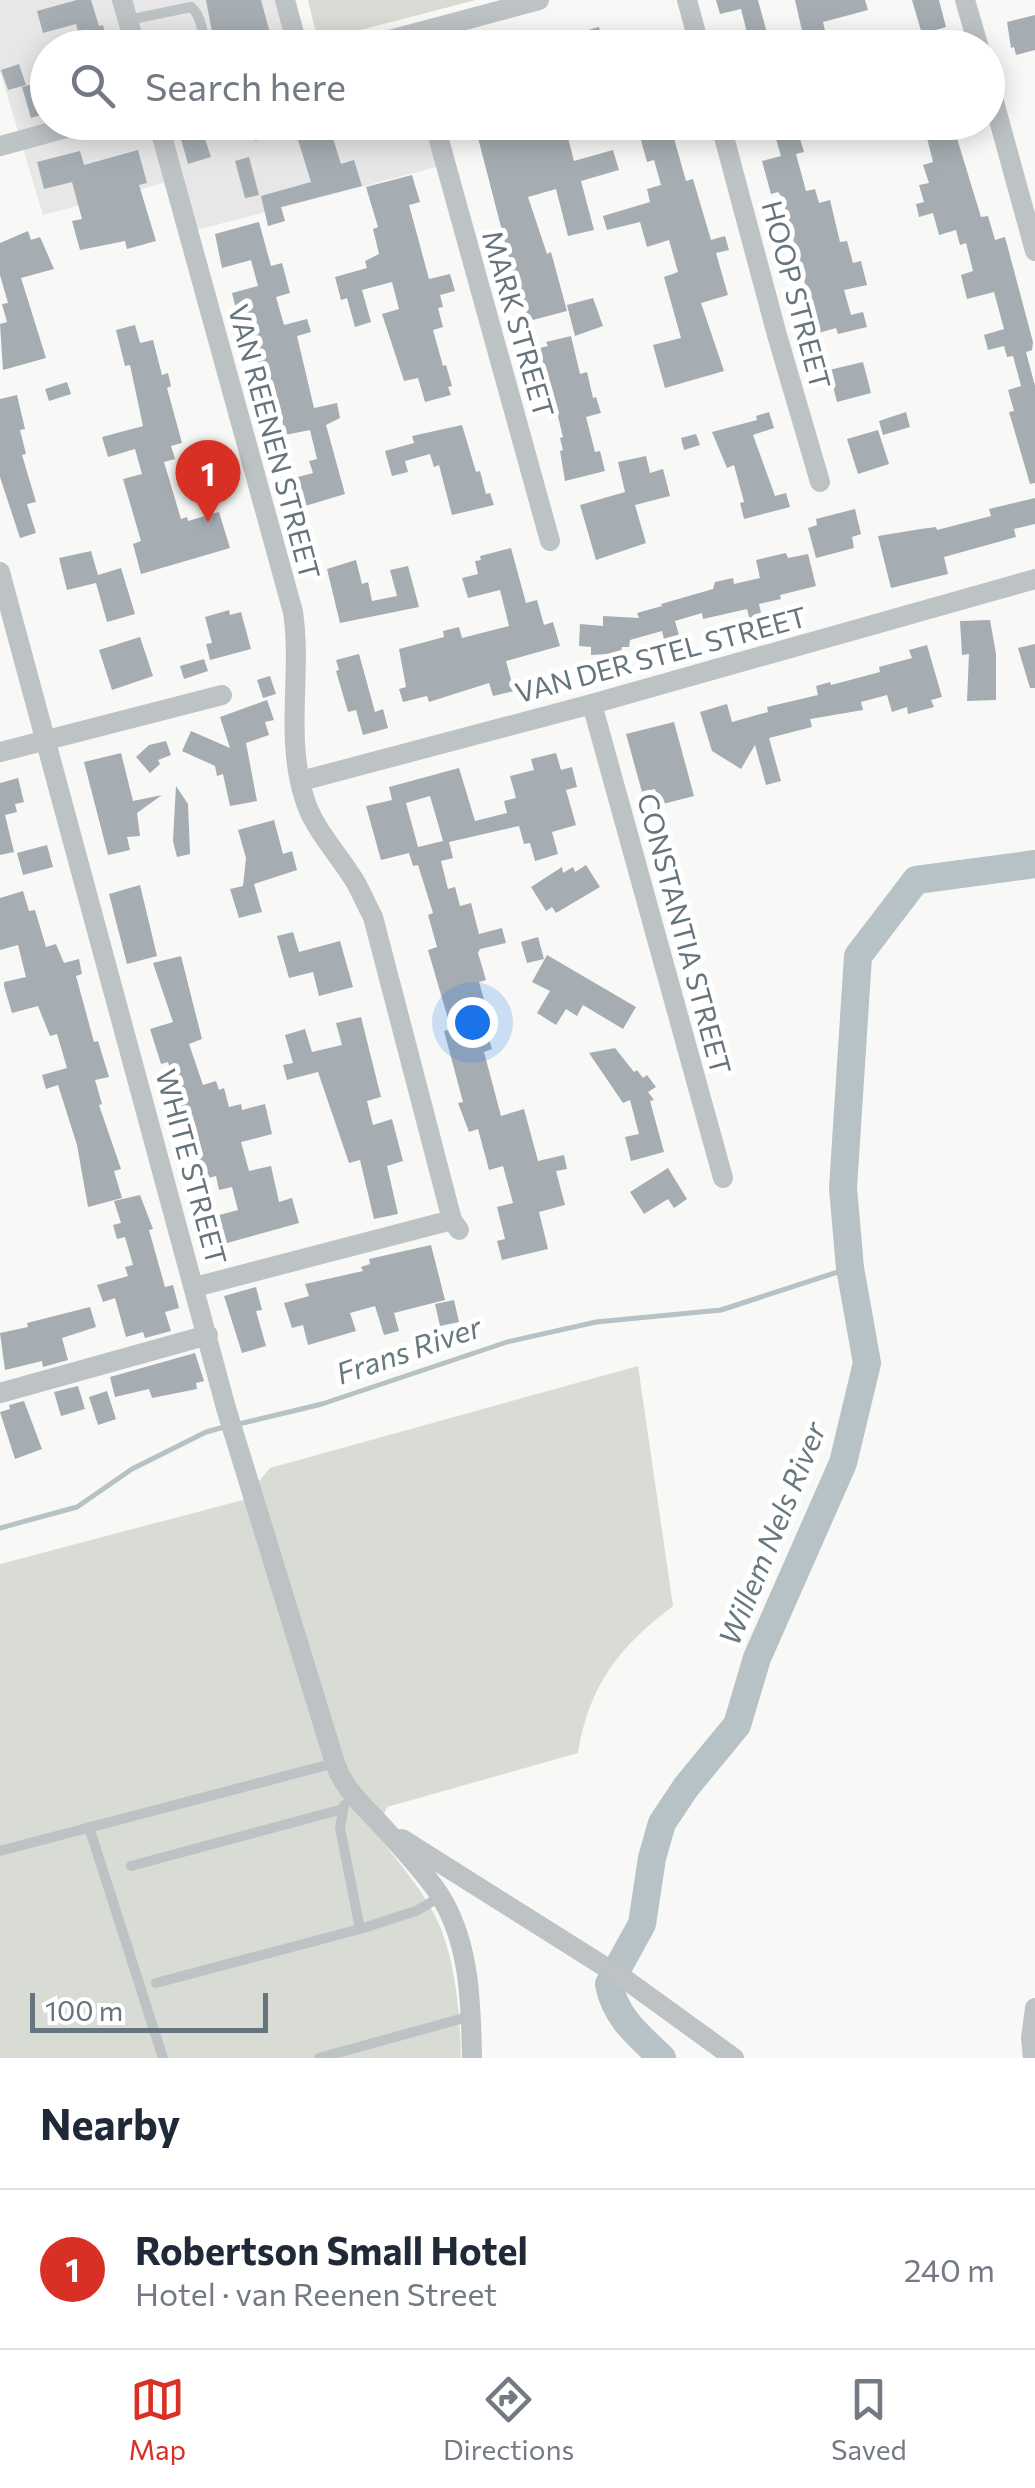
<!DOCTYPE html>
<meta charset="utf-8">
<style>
body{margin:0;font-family:Commissioner,sans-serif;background:#f2f2f3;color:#1f2937}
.scale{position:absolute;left:30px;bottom:25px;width:238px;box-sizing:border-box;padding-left:10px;border:5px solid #66757d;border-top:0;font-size:28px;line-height:35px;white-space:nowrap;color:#66757d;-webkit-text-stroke:8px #fff;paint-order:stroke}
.you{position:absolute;left:472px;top:1022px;width:35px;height:35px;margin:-25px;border:8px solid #fff;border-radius:50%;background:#1a73e8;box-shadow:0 0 0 15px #1a73e833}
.badge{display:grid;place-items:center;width:65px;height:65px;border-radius:50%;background:#d93025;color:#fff;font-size:32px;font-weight:700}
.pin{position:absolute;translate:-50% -82px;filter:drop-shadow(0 2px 5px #0008)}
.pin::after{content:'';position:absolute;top:52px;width:35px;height:30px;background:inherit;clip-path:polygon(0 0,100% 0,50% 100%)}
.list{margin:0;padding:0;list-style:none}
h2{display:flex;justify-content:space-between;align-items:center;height:130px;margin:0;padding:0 40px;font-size:42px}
h2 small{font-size:32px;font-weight:400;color:#747a83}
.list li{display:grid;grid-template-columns:65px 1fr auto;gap:30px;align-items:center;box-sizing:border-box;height:160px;padding:0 40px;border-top:2px solid #e0e1e3}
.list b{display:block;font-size:38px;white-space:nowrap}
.list p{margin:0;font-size:32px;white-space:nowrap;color:#747a83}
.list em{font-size:32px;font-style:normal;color:#747a83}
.icon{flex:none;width:55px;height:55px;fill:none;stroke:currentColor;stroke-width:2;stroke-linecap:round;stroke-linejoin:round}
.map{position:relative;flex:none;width:1035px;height:2058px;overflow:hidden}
.search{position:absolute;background:#fff;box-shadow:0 5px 25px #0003;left:30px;right:30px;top:30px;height:110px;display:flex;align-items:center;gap:25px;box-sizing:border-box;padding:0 35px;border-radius:55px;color:#747a83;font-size:38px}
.sheet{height:290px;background:#fff}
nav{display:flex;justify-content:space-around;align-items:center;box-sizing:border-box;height:140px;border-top:2px solid #e0e1e3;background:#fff;font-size:28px;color:#747a83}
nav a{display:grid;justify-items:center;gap:5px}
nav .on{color:#d93025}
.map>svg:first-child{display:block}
</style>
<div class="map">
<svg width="1035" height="2058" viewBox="0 0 1035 2058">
<rect width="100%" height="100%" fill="#f8f8f6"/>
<path fill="#e6e7e6" d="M0 0H283L296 47 48 48V122L432 123 444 165 189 232 175 180 43 215 0 71Z"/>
<path fill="#d8dcd5" d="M308 0H476L318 41Z
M638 1366 673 1606C619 1647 589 1685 578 1753L387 1807 376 1834C401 1865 433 1901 445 1940 457 1978 460 2018 461 2058H0V1564L243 1500 270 1468Z"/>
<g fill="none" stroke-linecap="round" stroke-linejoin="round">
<path stroke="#b6c2c5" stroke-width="5" d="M239 1424 322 1404 507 1342 596 1322 721 1310 850 1268
M0 1528 77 1507 132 1469 206 1432 228 1426"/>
<path stroke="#b6c2c5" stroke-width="28" d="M662 2058C638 2035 615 2017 609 1984L642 1924 652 1858 662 1823 686 1787 737 1725 757 1658 843 1463 867 1363 850 1268 843 1188 858 956 916 880 1035 864"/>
</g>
<path fill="#a5adb2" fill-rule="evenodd" d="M77 0H91L99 26 103 25 110 48H82L76 24 43 33 37 11Z
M206 0H261L274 48H215Z
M716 0H758L771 48H751L741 9 720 14Z
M795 0H865L868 10 823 22 829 48H806Z
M912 0H939L946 27 922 34Z
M1035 15V50L1016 55 1014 47 1011 48 1007 22Z
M599 27 605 48H581L577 33Z
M19 64 26 85 8 90 1 70Z
M48 80V113L31 118 22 87Z
M184 122H208L212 137 205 139 211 157 188 164 177 125Z
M249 122H328L341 164 354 160 362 186 281 207 285 221 268 226 261 196 311 182 295 130 255 141Z
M474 122H564L574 161 613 150 619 170 581 181 594 230 568 236 556 189 528 197 547 254 551 252 567 311 525 322 514 277 508 279 504 264 510 262Z
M636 122H666L670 136 673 135 686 181 693 179 711 240 725 236 729 250 716 253 728 295 701 303 724 371 665 388 653 345 681 338 664 277 678 272 669 240 647 247 640 222 607 230 603 216 650 202 647 189 661 185 654 160 647 162Z
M771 122H795L804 152 796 154 806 191 815 189 819 203 830 200 840 242 847 241 853 263 861 261 867 285 844 290 851 315 863 312 867 327 838 334 836 328 818 333 782 197 778 192 771 194 762 161 781 156Z
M923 122H958L961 134 956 135 981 217 988 216 995 240 1005 237 1033 342 1032 350 1026 352 1035 386V483L1030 484 1009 412 1014 411 1008 390 1021 386 1013 356 1007 357 1004 346 988 350 984 335 1004 329 994 292 967 299 961 275 973 271 966 243 960 245 956 230 939 235 933 213 919 217 916 204 924 202 919 185 929 183 923 165 933 162Z
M138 150 147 183 139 185 156 241 127 249 125 241 80 250 72 221 82 219 72 182 44 189 37 162 80 151 84 165Z
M249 157 259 195 245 198 235 161Z
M412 175 420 202 409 205 429 279 450 274 455 291 440 295 443 307 438 308 443 327 433 330 443 366 446 365 452 386 448 387 451 395 425 402 418 378 404 381 382 314 399 309 392 282 362 290 371 322 355 327 347 298 341 300 335 277 367 268 365 261 379 254 373 229 378 227 366 187Z
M259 222 271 266 282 263 290 293 276 297 284 325 307 319 311 332 297 336 314 408 337 403 340 418 326 425 345 494 302 507 300 499 294 500 291 488 296 486 294 478 313 473 309 461 317 459 310 430 285 435 279 404 255 411 250 394 265 390 254 350 246 352 233 310 236 309 232 293 258 286 251 260 222 268 215 234Z
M28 231 31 240 40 237 54 269 21 278 46 358 3 370 0 324 7 322 2 304 8 303 0 275V243Z
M593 298 603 326 575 336 567 305Z
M135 325 140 343 153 340 162 375 168 373 171 386 167 388 182 443 171 446 175 459 164 462 181 519 187 517 188 521 219 512 230 548 141 574 133 544 141 541 123 479 142 474 135 449 108 457 102 437 143 426 130 365 125 366 116 330Z
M571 336 580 374 587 372 593 398 596 397 601 413 586 417 595 452 600 451 605 471 565 481 560 451 563 450 560 438 563 437 551 388 545 389 536 363 539 362 536 349 548 346 546 342Z
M863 362 871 393 837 402 829 370Z
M67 382 71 394 49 401 45 389Z
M17 395 25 429 20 430 26 454 22 455 36 502 27 504 36 533 20 538 0 477V399Z
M769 412 774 428 753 435 775 496 786 493 790 507 744 519 740 503 744 502 734 465 727 468 712 432 757 420 756 416Z
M906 412 910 427 883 435 879 421Z
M462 425 476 472 480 471 486 494 490 493 494 505 452 515 439 465 434 467 430 454 405 461 408 472 392 476 385 451 414 443 412 436Z
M878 430 889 464 858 474 847 439Z
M696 434 700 445 684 450 681 438Z
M646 456 650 473 663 469 670 496 635 505 646 543 596 560 580 505 625 492 618 462Z
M1035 498V524L1014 529 1016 537 944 557 948 574 891 588 878 536 921 529 936 527 937 530 991 516 989 509Z
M855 509 861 534 852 537 854 548 816 558 808 528 817 525 816 519Z
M511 548 526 603 537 600 544 625 553 622 560 646 506 661 514 691 493 696 489 683 429 702 427 696 403 702 399 689 406 687 399 649 444 637 443 631 459 627 462 638 509 626 500 590 468 598 462 578 478 574 475 561 481 560 480 556Z
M91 551 98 575 121 568 135 614 107 622 96 583 67 590 59 558Z
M786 553 788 558 808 554 816 586 780 595 781 599 759 604 764 626 752 628 747 609 703 619 702 613 675 621 679 635 664 639 662 631 630 640 629 647H622L621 653 591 655V647L579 646 580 624 603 626V616L639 618 637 613 662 606 661 604 713 589 715 582 733 578 734 584 760 578 756 560Z
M356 560 362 584 368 582 372 601 397 596 390 570 408 566 419 607 340 623 327 569Z
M229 610 230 615 241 612 251 649 210 660 206 644 212 643 205 617Z
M990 620 996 654V700L967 701 969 654 962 655 960 621Z
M140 637 153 676 112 690 99 650Z
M1035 644V688H1030L1018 648Z
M927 645 942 697 931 700 934 707 908 714 907 707 892 712 887 695 861 702 863 710 810 719 812 727 769 738 781 781 766 785 755 745 741 769 712 751 700 712 727 704 732 722 768 712 767 707 818 695 816 686 830 682 831 685 880 672 879 667 912 658 909 650Z
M359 654 375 712 383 709 388 728 363 735 356 710 348 712 336 671 339 670 336 660Z
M204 659 208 671 184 679 180 666Z
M270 676 276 694 263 698 257 680Z
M267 700 274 720 265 722 269 735 246 743 257 801 230 806 223 774 217 776 215 766 182 751 191 731 230 748 220 717Z
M674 722 694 796 659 805 655 789 642 792 626 734Z
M166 741 171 755 158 760 160 764 150 773 136 757 149 745Z
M121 753 133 801 162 795 137 813 140 836 127 837 130 850 108 855 84 762Z
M556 753 561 770 572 767 577 787 566 790 576 825 552 832 558 854 535 861 530 843 524 844 519 826 449 842 453 858 441 861 448 889 455 887 460 906 471 903 479 934 502 928 506 943 480 949 478 953 486 980 479 982 490 1021 484 1023 492 1049 484 1052 501 1116 524 1109 538 1161 564 1155 567 1169 556 1171 565 1205 539 1212 548 1249 502 1260 497 1241 505 1239 497 1207 513 1203 503 1166 489 1170 478 1129 469 1132 458 1103 463 1102 444 1031 451 1029 428 950 437 947 428 915 433 913 418 865 413 866 409 853 381 860 366 806 392 800 389 787 459 768 475 821 507 813 504 801 516 798 510 776 534 770 531 759ZM430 796 443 841 418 847 406 803Z
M18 778 24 802 15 804 17 812 5 815 14 852 0 855V783Z
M176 786 188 804 190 854 177 857 173 841Z
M274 820 283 854 292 851 297 870 254 884 262 912 239 918 230 889 243 886 246 858 238 830Z
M47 845 53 867 23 875 17 853Z
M586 865 600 887 556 913 552 907 546 911 531 887 562 867 563 873 573 867 575 872Z
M140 885 157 956 127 964 109 894Z
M23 891 29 911 35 910 46 947 56 944 64 963 79 959 82 974 76 976 94 1042 98 1041 109 1077 95 1080 102 1104 99 1105 121 1169 114 1171 122 1198 88 1207 77 1145 58 1085 46 1089 42 1075 67 1068 57 1034 50 1036 38 1006 12 1013 4 986V982L26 977 18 945 0 950V898Z
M293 932 299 952 340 941 353 987 319 996 313 972 289 978 277 936Z
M538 937 544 959 527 963 521 942Z
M547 955 636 1007 623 1029 583 1005 577 1016 566 1009 556 1025 537 1013 550 991 532 982Z
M181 956 202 1039 189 1044 203 1085 216 1081 219 1090 224 1088 229 1107 241 1104 242 1110 265 1104 272 1134 241 1142 249 1171 271 1166 279 1202 292 1198 299 1223 220 1245 212 1217 238 1210 232 1187 219 1190 216 1176 204 1179 185 1109 182 1110 168 1062 161 1064 150 1029 173 1022 153 963Z
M361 1017 381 1097 367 1101 373 1125 392 1119 403 1161 387 1166 398 1214 374 1219 360 1160 349 1163 318 1072 287 1080 283 1065 293 1063 285 1035 305 1029 312 1052 342 1045 336 1023Z
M615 1048 634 1072 637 1070 643 1078 647 1075 656 1087 648 1092 654 1100 650 1101 664 1152 631 1161 625 1137 639 1134 630 1100 623 1103 589 1053Z
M668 1168 687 1199 674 1208 668 1199 644 1214 630 1192Z
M140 1195 153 1229 149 1230 165 1287 173 1285 179 1308 165 1312 171 1331 145 1338 143 1332 126 1337 115 1298 103 1302 97 1285 128 1276 125 1267 133 1265 125 1237 117 1239 113 1225 121 1223 114 1201Z
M431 1245 445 1300 394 1313 399 1331 384 1335 375 1306 350 1313 356 1331 308 1345 303 1325 292 1328 284 1303 309 1296 305 1284 363 1271 361 1267 370 1264 369 1259Z
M256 1287 262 1310 256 1311 266 1346 242 1353 224 1296Z
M454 1300 459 1322 440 1326 435 1304Z
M90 1307 96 1327 62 1338 68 1360 43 1367 42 1361 5 1370 0 1333 28 1327 27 1323Z
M195 1353 204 1381 196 1383 197 1389 152 1398 149 1389 115 1397 110 1377Z
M78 1386 85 1409 61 1416 54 1392Z
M107 1391 116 1419 98 1425 89 1397Z
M24 1401 42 1449 15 1459 0 1412 10 1409 9 1405Z"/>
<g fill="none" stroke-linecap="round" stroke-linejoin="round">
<path stroke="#bdc2c5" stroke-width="10" d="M128 20 191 7C200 14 206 37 202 48
M344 1805 340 1828 360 1929
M89 1827 163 2058
M0 1851 335 1763
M131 1866 343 1809
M156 1983 360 1929 416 1911 440 1897
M319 2058 471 2016"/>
<path stroke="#bdc2c5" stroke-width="20" d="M122 0 136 48
M285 0 298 48
M687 0 700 48
M965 0 979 48
M360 48 539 0
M988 80 1035 251
M158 122 293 612C302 673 285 736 304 797 313 829 339 854 356 883 362 894 367 906 373 917L452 1220 459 1230
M434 122 550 541
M720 122 777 335 820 482
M0 146 88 122
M0 572 226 1408 335 1763C345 1793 370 1811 390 1835 407 1854 425 1873 439 1894 470 1942 471 2003 472 2058
M592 704 723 1178
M0 752 222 695
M301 781 592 704 1035 579
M195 1287 452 1220
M0 1393 208 1335
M402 1839 629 1982 734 2058
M1033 2058 1031 2038 1035 2008"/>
</g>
<g text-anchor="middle" stroke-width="10" stroke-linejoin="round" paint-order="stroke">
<g font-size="28" fill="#66757d" stroke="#fff">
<text transform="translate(796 295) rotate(75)" y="10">HOOP STREET</text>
<text transform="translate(518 324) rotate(74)" y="10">MARK STREET</text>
<text transform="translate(274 442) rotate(75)" y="10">VAN REENEN STREET</text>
<text transform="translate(661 655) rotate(-15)" y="10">VAN DER STEL STREET</text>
<text transform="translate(684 934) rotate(75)" y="10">CONSTANTIA STREET</text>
<text transform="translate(191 1167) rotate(75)" y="10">WHITE STREET</text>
</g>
<g font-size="30" font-style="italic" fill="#667a7f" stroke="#fff">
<text transform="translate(409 1351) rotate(-19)" y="10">Frans River</text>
<text transform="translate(773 1534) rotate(-68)" y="10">Willem Nels River</text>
</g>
</g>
</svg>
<div class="scale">100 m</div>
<div class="you"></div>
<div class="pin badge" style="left:208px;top:522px">1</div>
<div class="search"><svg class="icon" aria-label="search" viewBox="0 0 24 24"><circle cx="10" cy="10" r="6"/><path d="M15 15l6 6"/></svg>Search here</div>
</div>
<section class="sheet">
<h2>Nearby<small></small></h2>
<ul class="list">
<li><span class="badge">1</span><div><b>Robertson Small Hotel</b><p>Hotel · van Reenen Street</p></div><em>240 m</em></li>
</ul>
</section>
<nav>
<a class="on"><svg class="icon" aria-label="map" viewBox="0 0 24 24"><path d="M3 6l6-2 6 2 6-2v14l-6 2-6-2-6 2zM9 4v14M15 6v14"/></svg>Map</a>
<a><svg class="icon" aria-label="directions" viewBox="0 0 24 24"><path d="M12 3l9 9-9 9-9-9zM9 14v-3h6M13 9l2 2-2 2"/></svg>Directions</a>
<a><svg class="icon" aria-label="saved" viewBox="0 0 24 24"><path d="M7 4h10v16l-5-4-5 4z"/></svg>Saved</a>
</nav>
